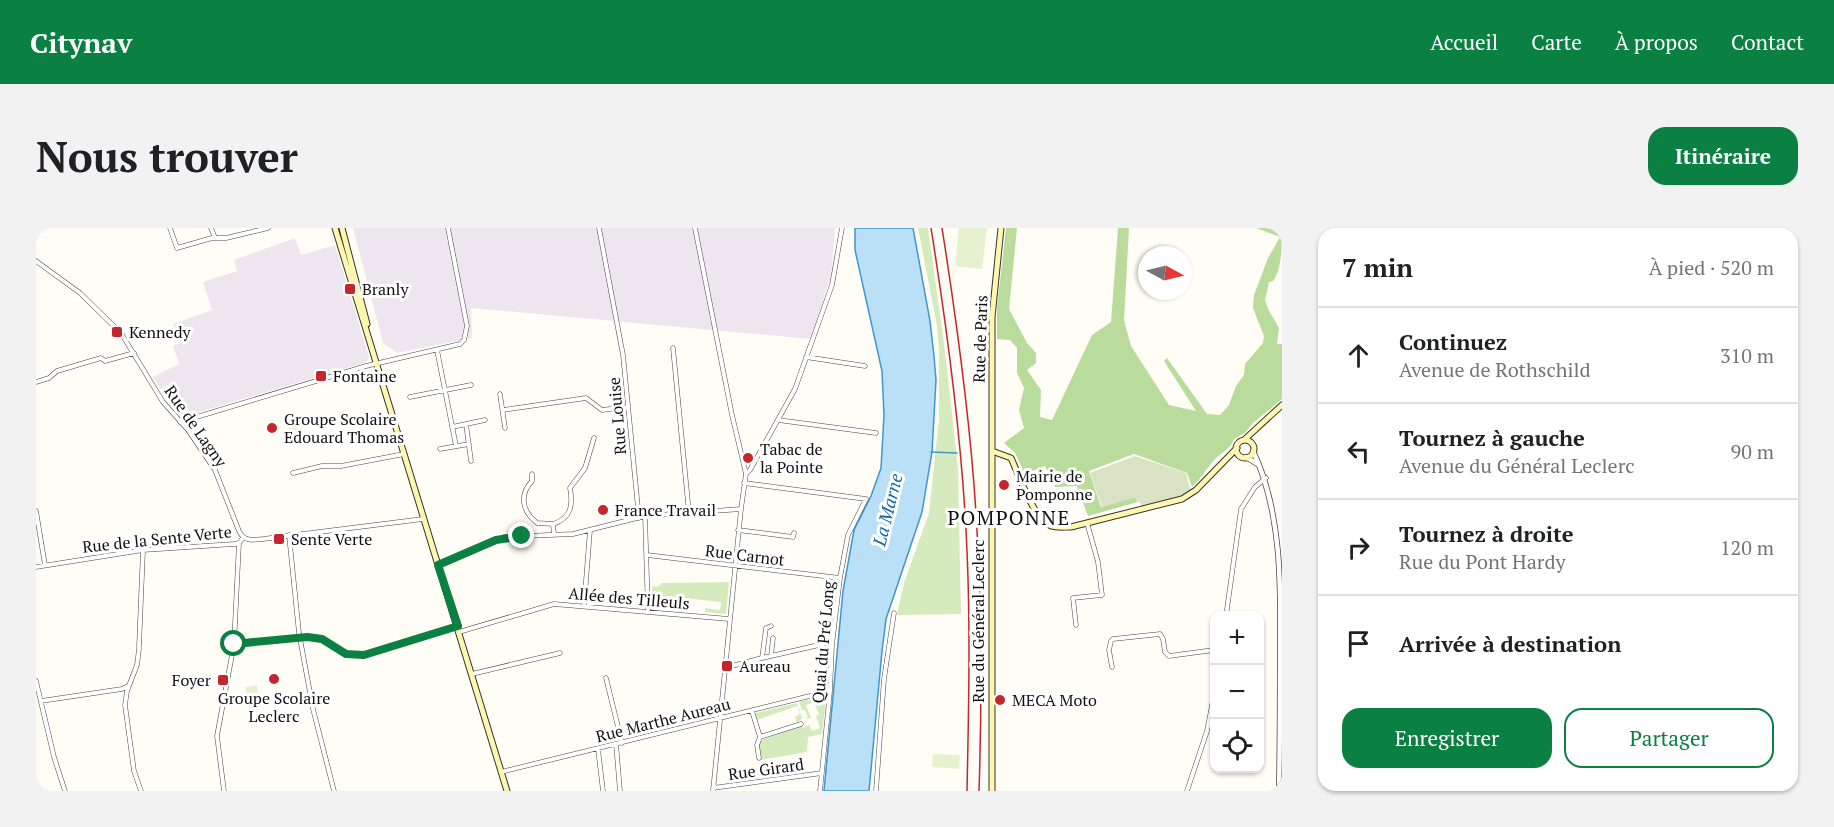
<!DOCTYPE html>
<html lang="fr">
<meta charset="utf-8">
<style>
body{margin:0;font-family:"PT Serif",serif;background:#f2f2f2;color:#202124}
.controls{position:absolute;right:18px;bottom:18px;display:grid;overflow:hidden;border-radius:12px;box-shadow:0 2px 4px #0004}
.controls button{width:54px;height:54px;display:grid;place-items:center;padding:0;border:0;border-bottom:2px solid #e0e0e0;background:#fff;color:#202124;font:30px sans-serif}
.compass{position:absolute;left:1102px;top:18px;width:54px;height:54px;border-radius:50%;background:#fff;box-shadow:0 2px 4px #0004;rotate:97deg}
.stop{position:absolute;width:18px;height:18px;margin:-14px;border:4px solid #0b8043;border-radius:50%;background:#fff}
.stop.end{background:#0b8043;border-color:#fff;box-shadow:0 2px 6px #0008}
.list{margin:0;padding:0;list-style:none}
h2{display:flex;justify-content:space-between;align-items:center;height:78px;margin:0;padding:0 24px;font-size:26px}
h2 small{font-size:20px;font-weight:400;color:#757577}
.list li{display:grid;grid-template-columns:39px 1fr auto;gap:18px;align-items:center;box-sizing:border-box;height:96px;padding:0 24px;border-top:2px solid #e0e0e0}
.list b{display:block;font-size:22px;white-space:nowrap}
.list p{margin:0;font-size:20px;white-space:nowrap;color:#757577}
.list em{font-size:20px;font-style:normal;color:#757577}
.actions{display:flex;gap:12px;padding:18px 24px}
.actions a{flex:1;padding:14px 0;border:2px solid #0b8043;border-radius:18px;text-align:center;font-size:21px;color:#0b8043}
.actions .main{background:#0b8043;color:#fff}
.icon{flex:none;width:33px;height:33px;fill:none;stroke:currentColor;stroke-width:2;stroke-linecap:round;stroke-linejoin:round}
.map{position:relative;flex:none;width:1246px;height:563px;overflow:hidden;border-radius:18px}
header{display:flex;align-items:center;gap:36px;box-sizing:border-box;height:84px;padding:0 30px;background:#0b8043;color:#fff}
header strong{font-size:28px}
nav{display:flex;gap:33px;margin-inline-start:auto;font-size:21px}
.intro{display:flex;align-items:center;justify-content:space-between;box-sizing:border-box;height:144px;padding:0 36px}
h1{margin:0;font-size:42px}
.button{padding:15px 27px;border-radius:18px;background:#0b8043;color:#fff;font-size:21px;font-weight:700}
main{display:flex;gap:36px;padding:0 36px}
aside{flex:1;background:#fff;border-radius:18px;box-shadow:0 2px 4px #0004}
.map>svg:first-child{display:block}
</style>
<header>
<strong>Citynav</strong>
<nav><a>Accueil</a><a>Carte</a><a>À propos</a><a>Contact</a></nav>
</header>
<div class="intro"><h1>Nous trouver</h1><a class="button">Itinéraire</a></div>
<main>
<div class="map">
<svg width="1246" height="563" viewBox="0 0 1246 563">
<rect width="100%" height="100%" fill="#fffdf5"/>
<path fill="#eee6ef" d="M317 0H799L795 47 775 111 435 80 436 110 361 125 347 115Z
M259 10 265 27 299 17 333 129 331 134 150 188 143 186 132 173 117 149 143 136 137 118 144 115 137 96 176 82 167 54 201 43 198 32Z"/>
<path fill="#d5ebbd" d="M882 0H892L909 123 922 240 925 386 861 387 868 355 893 285 903 191V123L901 98Z
M693 354 690 386 669 384V380L684 382 685 374 631 368 630 377 623 376 622 381H616V358L622 359 625 355Z
M783 469 790 471 786 506 772 509 771 524 725 532 723 517 726 512 766 496 767 500 773 497 776 503 784 500 780 488 783 486 778 474 770 477 775 490 769 491 772 489 769 482H766L763 474Z
M761 475 766 490 761 495 759 489 764 486 761 478 721 492 720 485Z"/>
<path fill="#b9dc9c" d="M970 0H981L973 81 991 115 1000 125V135L991 142 1005 162 1004 189 1016 192 1056 107 1075 94 1082 0H1093L1088 92 1095 118 1133 177 1160 183 1128 133 1131 130 1171 186 1184 187 1193 177 1200 158 1208 147 1209 136 1227 115 1228 108 1217 80 1218 67 1232 30 1244 9 1220 0H1246C1246 16 1246 42 1237 53L1233 54 1229 72 1232 81 1243 100 1241 116H1246V171L1217 195 1209 205 1198 211C1194 222 1186 224 1178 232 1170 241 1165 251 1156 259L1151 245 1098 226 1053 243 1065 279 1099 269 1102 274 1052 288 1041 258 1019 259 1009 238 989 246 979 225 968 215 988 200 983 182 988 160 981 145V120L974 112 961 111V80Z"/>
<path fill="#d9e3c4" d="M1099 228 1150 245 1155 263 1145 268 1106 278 1099 269 1066 279 1054 245Z"/>
<path fill="#e6f2cf" d="M923 0H951L946 41 919 38Z
M262 192 267 212 256 215 250 195Z
M221 457 225 479 213 482 209 459Z
M897 526 924 527 923 541 896 539Z"/>
<path fill="#b9e0f7" stroke="#3f96cf" stroke-width="1.5" d="M819 0H877L894 93 898 128 900 152 896 224 886 284 850 391 846 423 833 563H788L807 363 818 302 835 268 845 240 848 187 846 143 819 22Z"/>
<g fill="none" stroke-linecap="round" stroke-linejoin="round">
<path stroke="#3f96cf" stroke-width="1.5" d="M895 224 921 225"/>
<defs>
<path id="minor" d="M134 0 141 20 176 10H190L232 0
M175 0 179 10
M563 0 587 127 603 290
M659 0 696 187 710 246 705 281 677 563
M0 33 44 65 85 105 127 174 152 202 179 242 203 303C208 314 217 312 227 311L387 291
M637 120 653 285
M401 122 420 218
M770 129 829 138
M0 154 13 150 21 143 65 130 69 133 98 125
M464 166 469 200
M374 169 435 157
M467 182 550 170 566 182 591 179
M742 192 840 205
M144 194 330 138 424 116 428 112 431 98 412 0
M430 196 435 233
M416 199 449 192
M404 221 433 216
M257 245 286 238H305L368 226
M496 246V253C483 267 486 283 501 295L517 296
M710 246 714 242 759 161 796 57 806 0
M708 255 830 271 812 307 804 350 796 417 794 463 784 563
M0 283 9 337
M609 288 612 384
M702 302 757 309 758 305
M253 307 263 405 277 481 298 563
M518 307 517 296C536 290 537 276 534 260L549 240 558 210
M611 327 804 350
M402 337 468 309 537 306 609 288 705 281
M0 339 107 322 198 316 203 315 207 310
M548 378 554 302
M1190 388 1205 281 1219 259 1230 250
M1040 397 1037 370 1066 367 1062 334 1051 295
M423 404 518 376 693 391
M737 410 735 428 796 414
M198 416 271 409 286 411 310 426 328 427 421 398
M103 419 107 322
M103 421 101 437 91 463 89 477 98 543 105 563
M735 428 726 430 730 400 735 398
M696 438 726 430
M1076 439 1073 422 1075 413 1077 411 1124 406 1127 411 1129 424 1133 428 1178 422
M436 446 524 425
M570 450 586 515
M0 453 18 529 29 563
M5 473 86 461 92 458
M716 483 724 509 765 496
M580 516 584 563
M562 521 567 563
M723 530 721 517 724 509
M465 544 794 463
M677 560 786 545
M188 563 181 508 198 416 203 315
M840 563 848 451 858 385
M1151 563 1171 503 1178 467"/>
<path id="tertiary" d="M1217 223C1246 284 1245 359 1244 426 1244 471 1244 517 1243 563
M1210 229 1223 237"/>
<path id="secondary" d="M299 0 471 563
M306 0 331 96
M1208 212 1246 177
M1200 221a9 9 0 1 1 18 0a9 9 0 1 1-18 0Z
M956 223 975 230C983 247 998 292 1015 298 1021 300 1028 299 1035 299L1146 271 1160 262 1201 220
M956 563V89L965 0"/>
</defs>
<use href="#minor" stroke="#444" stroke-width="5"/>
<use href="#tertiary" stroke="#444" stroke-width="6"/>
<use href="#secondary" stroke="#333" stroke-width="7"/>
<use href="#minor" stroke="#fff" stroke-width="4"/>
<use href="#tertiary" stroke="#fff" stroke-width="4.5"/>
<use href="#secondary" stroke="#fff6b0" stroke-width="5"/>
<path stroke="#c4262e" stroke-width="1.5" d="M895 0C910 94 923 190 929 285 935 378 933 470 931 563
M906 0C921 95 934 190 940 285 946 377 946 471 943 563"/>
</g>
<g fill="none" stroke-linecap="round" stroke-linejoin="round">
<path stroke="#0b8043" stroke-width="8" d="M198 416 271 409 286 411 310 426 328 427 422 398 402 337 460 312 486 308"/>
</g>
<g fill="#c4262e" stroke="#fff" stroke-width="2">
<rect x="308" y="55" width="12" height="12" rx="3"/>
<rect x="75" y="98" width="12" height="12" rx="3"/>
<rect x="279" y="142" width="12" height="12" rx="3"/>
<circle cx="236" cy="200" r="6"/>
<circle cx="712" cy="230" r="6"/>
<circle cx="968" cy="257" r="6"/>
<circle cx="567" cy="282" r="6"/>
<rect x="237" y="305" width="12" height="12" rx="3"/>
<rect x="685" y="432" width="12" height="12" rx="3"/>
<circle cx="238" cy="451" r="6"/>
<rect x="181" y="446" width="12" height="12" rx="3"/>
<circle cx="964" cy="472" r="6"/>
</g>
<g text-anchor="middle" stroke-width="6" stroke-linejoin="round" paint-order="stroke">
<g font-size="16" fill="#111" stroke="#fff" text-anchor="start">
<text x="326" y="67">Branly</text>
<text x="93" y="110">Kennedy</text>
<text x="297" y="154">Fontaine</text>
<text x="248" y="197">Groupe Scolaire<tspan x="248" dy="18">Edouard Thomas</tspan></text>
<text x="724" y="227">Tabac de<tspan x="724" dy="18">la Pointe</tspan></text>
<text x="980" y="254">Mairie de<tspan x="980" dy="18">Pomponne</tspan></text>
<text x="579" y="288">France Travail</text>
<text x="255" y="317">Sente Verte</text>
<text x="703" y="444">Aureau</text>
<text x="175" y="458" text-anchor="end">Foyer</text>
<text x="238" y="476" text-anchor="middle">Groupe Scolaire<tspan x="238" dy="18">Leclerc</tspan></text>
<text x="976" y="478">MECA Moto</text>
</g>
<g font-size="16" fill="#111" stroke="#fff">
<text transform="translate(944 111) rotate(-88)" y="6">Rue de Paris</text>
<text transform="translate(581 188) rotate(-95)" y="6">Rue Louise</text>
<text transform="translate(160 198) rotate(55)" y="6">Rue de Lagny</text>
<text transform="translate(121 311) rotate(-6)" y="6">Rue de la Sente Verte</text>
<text transform="translate(709 327) rotate(7)" y="6">Rue Carnot</text>
<text transform="translate(593 370) rotate(5)" y="6">Allée des Tilleuls</text>
<text transform="translate(942 393) rotate(-90)" y="6">Rue du Général Leclerc</text>
<text transform="translate(787 414) rotate(-85)" y="6">Quai du Pré Long</text>
<text transform="translate(627 492) rotate(-14)" y="6">Rue Marthe Aureau</text>
<text transform="translate(730 541) rotate(-8)" y="6">Rue Girard</text>
</g>
<g font-size="18" font-style="italic" fill="#1768a6" stroke="#fff">
<text transform="translate(852 282) rotate(-76)" y="6">La Marne</text>
</g>
<g font-size="20" letter-spacing="1.5" fill="#111" stroke="#fff">
<text x="973" y="297">POMPONNE</text>
</g>
</g>
</svg>
<div class="controls">
<button>+</button>
<button>−</button>
<button><svg class="icon" aria-label="locate" viewBox="0 0 24 24"><circle cx="12" cy="12" r="6"/><path d="M12 2v4M12 18v4M2 12h4M18 12h4"/></svg></button>
</div>
<svg class="compass" viewBox="-18 -18 36 36"><path d="M0-13l5 13h-10z" fill="#e53935"/><path d="M0 13l5-13h-10z" fill="#757577"/></svg>
<div class="stop" style="left:198px;top:416px"></div>
<div class="stop end" style="left:486px;top:308px"></div>
</div>
<aside>
<h2>7 min<small>À pied · 520 m</small></h2>
<ul class="list">
<li><svg class="icon" aria-label="ahead" viewBox="0 0 24 24"><path d="M12 20V5M6 11l6-6 6 6"/></svg><div><b>Continuez</b><p>Avenue de Rothschild</p></div><em>310 m</em></li>
<li><svg class="icon" aria-label="left" viewBox="0 0 24 24"><path d="M17 20v-9H6M10 6l-5 5 5 5"/></svg><div><b>Tournez à gauche</b><p>Avenue du Général Leclerc</p></div><em>90 m</em></li>
<li><svg class="icon" aria-label="right" viewBox="0 0 24 24"><path d="M7 20v-9h11M14 6l5 5-5 5"/></svg><div><b>Tournez à droite</b><p>Rue du Pont Hardy</p></div><em>120 m</em></li>
<li><svg class="icon" aria-label="arrive" viewBox="0 0 24 24"><path d="M6 21V4h12l-3 4 3 4H6"/></svg><div><b>Arrivée à destination</b></div></li>
</ul>
<div class="actions"><a class="main">Enregistrer</a><a>Partager</a></div>
</aside>
</main>
